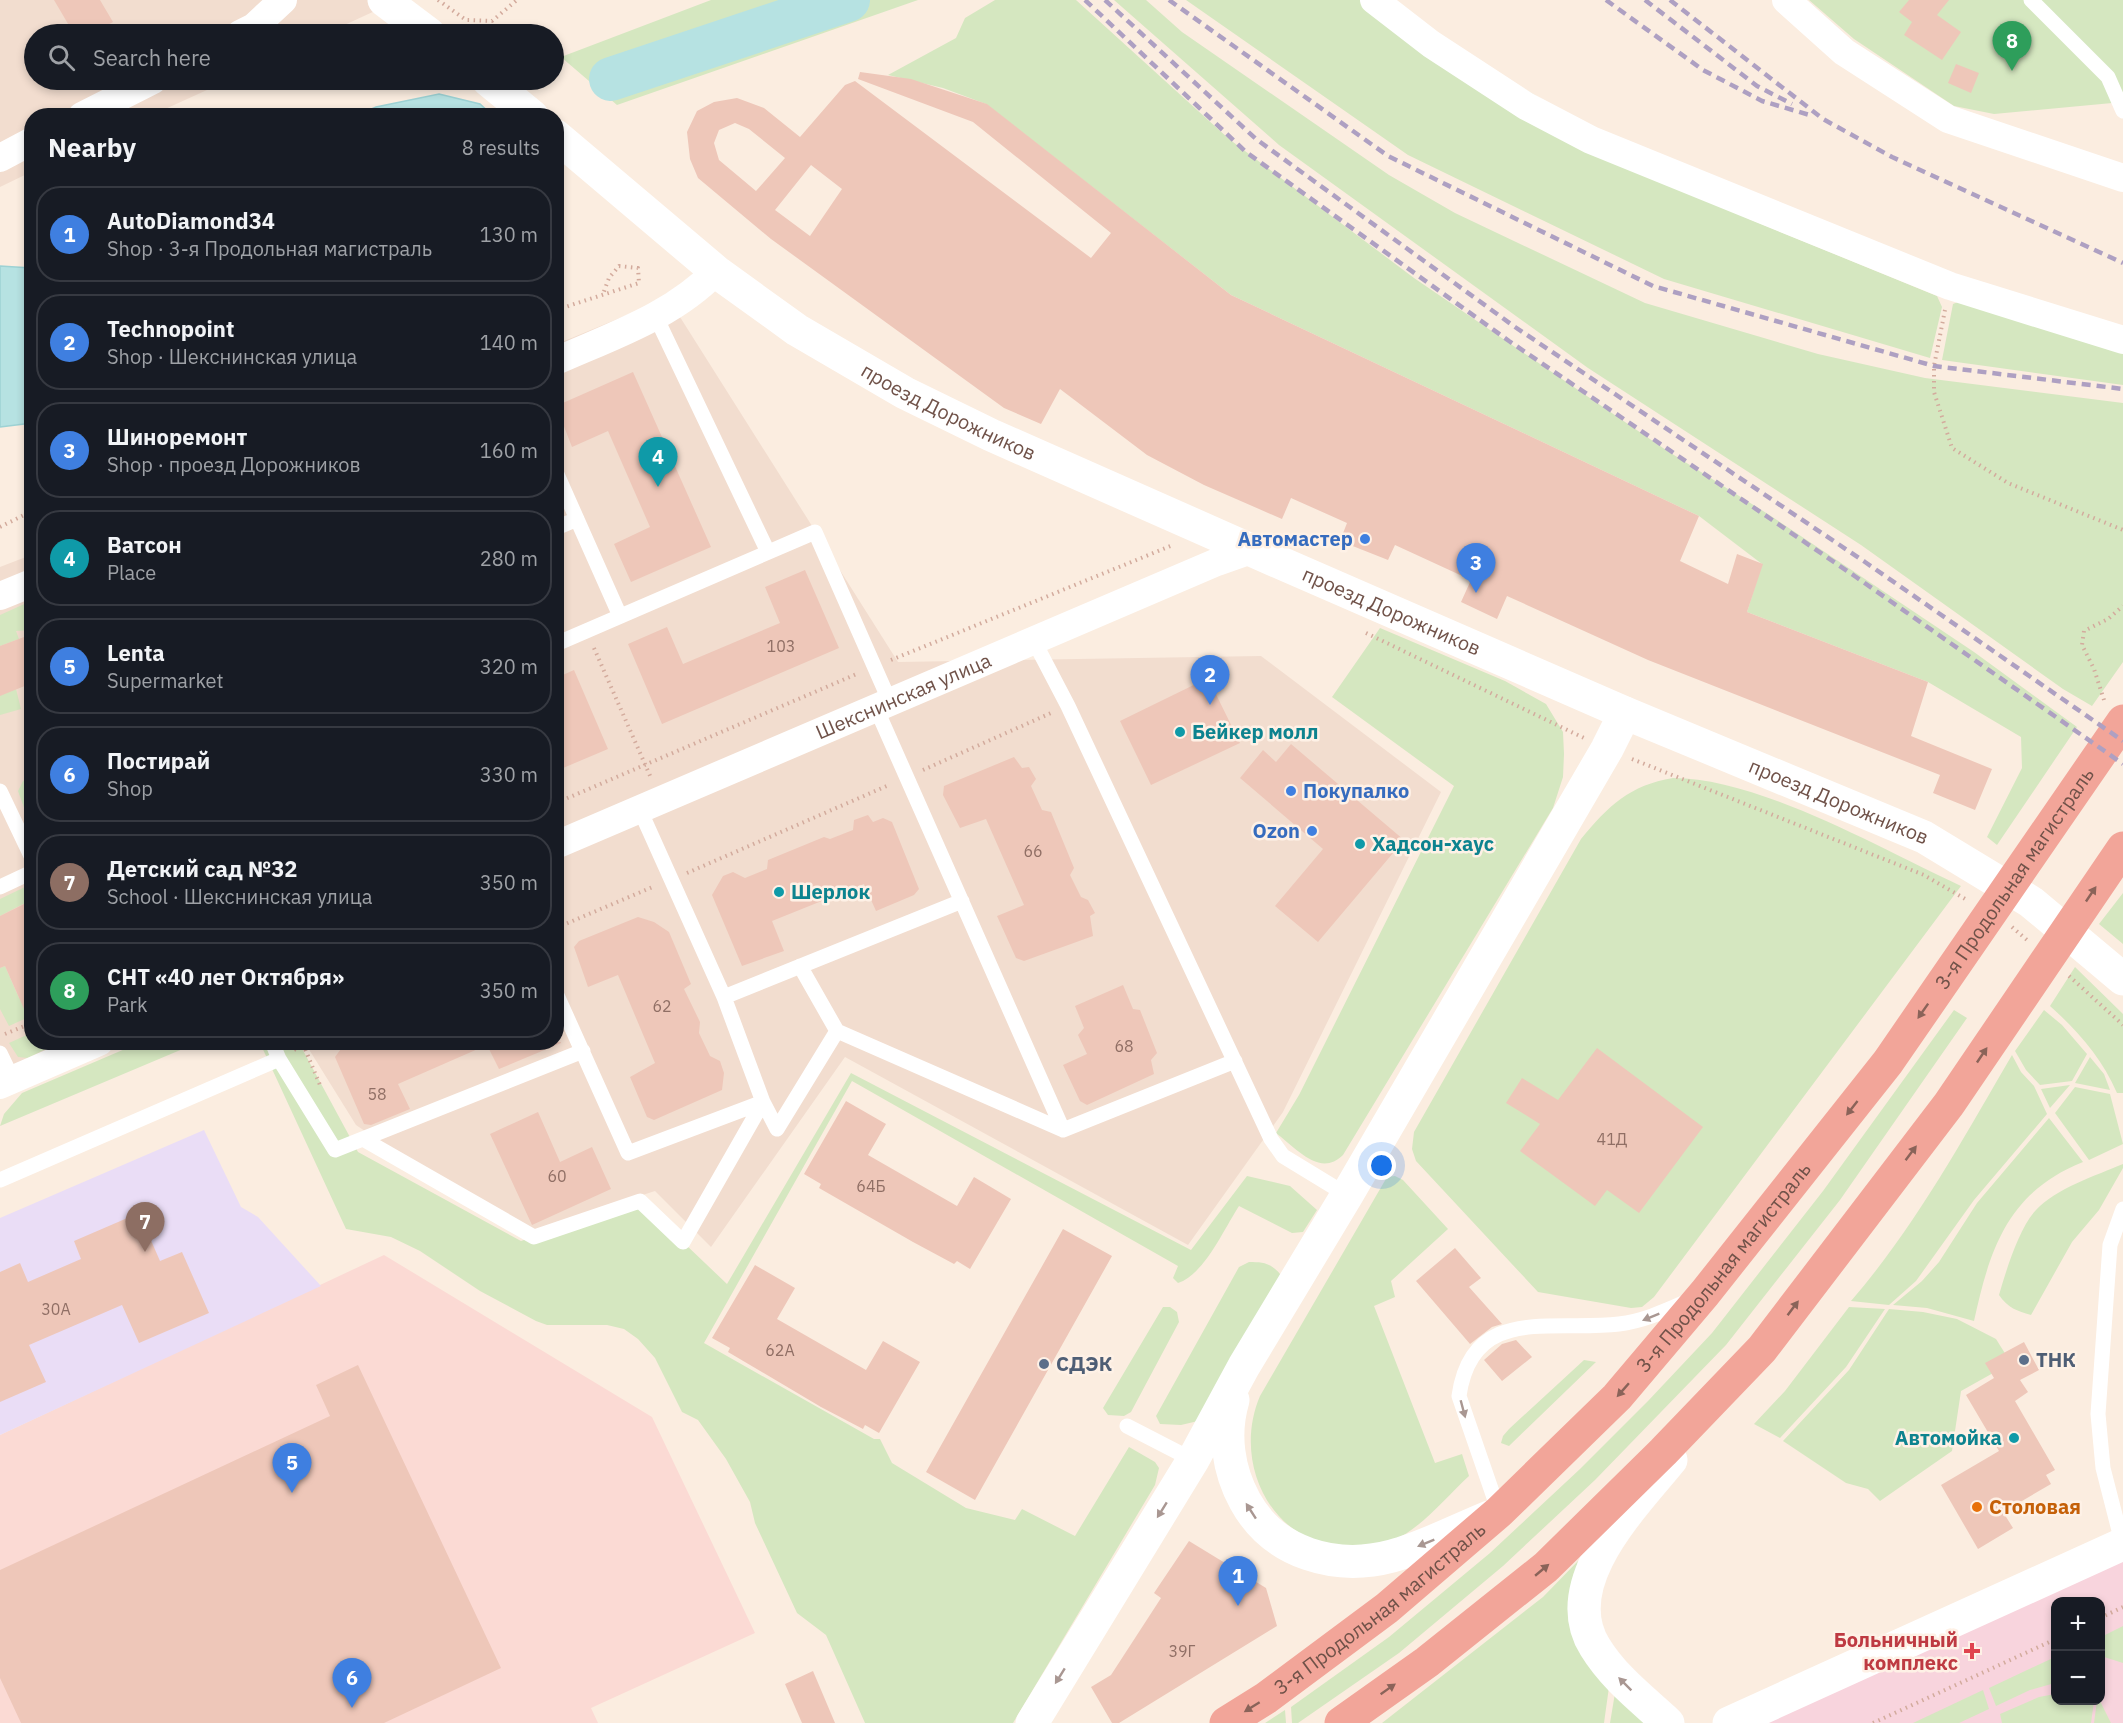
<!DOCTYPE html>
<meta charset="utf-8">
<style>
body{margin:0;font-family:"IBM Plex Sans",sans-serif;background:#20242c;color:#f1f3f6}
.controls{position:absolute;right:18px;bottom:18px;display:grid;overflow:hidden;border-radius:12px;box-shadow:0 3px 9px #0003}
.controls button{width:54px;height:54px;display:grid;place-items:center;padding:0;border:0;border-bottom:2px solid #363941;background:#171b24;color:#f1f3f6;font:30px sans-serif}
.you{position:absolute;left:1382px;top:1166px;width:21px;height:21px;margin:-15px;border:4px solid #fff;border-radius:50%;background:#1a73e8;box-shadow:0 0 0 9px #1a73e833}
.badge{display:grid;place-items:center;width:39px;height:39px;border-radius:50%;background:#b45309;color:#fff;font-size:20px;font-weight:700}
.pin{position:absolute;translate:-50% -50px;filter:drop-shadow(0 2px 3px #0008)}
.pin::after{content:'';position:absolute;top:32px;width:21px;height:18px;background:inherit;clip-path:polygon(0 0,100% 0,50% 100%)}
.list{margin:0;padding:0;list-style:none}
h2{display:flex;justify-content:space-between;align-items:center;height:78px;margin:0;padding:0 24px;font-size:26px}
h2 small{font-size:20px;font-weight:400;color:#9ea1a6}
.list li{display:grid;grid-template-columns:39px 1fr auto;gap:18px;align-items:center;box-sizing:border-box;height:96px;margin:0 12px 12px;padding:0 12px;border:2px solid #363941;border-radius:24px}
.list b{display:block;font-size:22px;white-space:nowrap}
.list p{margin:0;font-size:20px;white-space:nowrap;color:#9ea1a6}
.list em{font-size:20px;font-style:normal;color:#9ea1a6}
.icon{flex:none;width:33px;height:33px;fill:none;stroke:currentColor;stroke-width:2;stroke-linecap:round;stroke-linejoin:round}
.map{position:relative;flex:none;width:2123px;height:1723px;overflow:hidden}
.search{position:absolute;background:#171b24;box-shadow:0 3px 9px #0003;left:24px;top:24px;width:540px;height:66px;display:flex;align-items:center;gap:15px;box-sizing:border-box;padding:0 21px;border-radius:33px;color:#9ea1a6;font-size:22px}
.panel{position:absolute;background:#171b24;box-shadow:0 3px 9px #0003;left:24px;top:108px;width:540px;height:942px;border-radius:24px}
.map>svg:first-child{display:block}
</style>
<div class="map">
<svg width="2123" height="1723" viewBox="0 0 2123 1723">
<rect width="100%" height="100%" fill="#fbede0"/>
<path fill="#f2ddcf" d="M0 0H385L390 4 325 34H34V80H229L152 115 32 116 31 172 0 187Z
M668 298 898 662 1261 656 1441 792 1283 1112 1188 1245 845 1057 711 1247 655 1191 519 1235 356 1125 305 1043 556 1042 557 344Z
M31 555 32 1042 117 1043 0 1091V567Z"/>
<path fill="#fbdad4" d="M384 1255 652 1417 755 1633 591 1708 598 1723H0V1435Z"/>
<path fill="#eaddf6" d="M204 1130 241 1207 258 1217 321 1286 0 1435V1218Z"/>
<path fill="#f8d4dd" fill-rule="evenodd" d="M2123 1546V1723H1729ZM2056 1602H2100V1700H2056Z"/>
<path fill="#d5e7c0" d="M711 0H918L617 105 561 57Z
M995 0H1076L1229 139 1414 278 1666 450 1771 516 1974 652 2077 727 1997 845 1987 837 2022 768 2021 737 1928 682 1747 612 1762 564 1699 516 1231 295 986 104 943 88 888 75 956 38 965 18Z
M1114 0H1146L1182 32 1389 175 1455 213 1645 303 1818 354 1925 378 2123 403V662L2092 706 2063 689 1861 545 1588 368 1279 145Z
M1186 0H1371L1749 219 1937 296 1942 307 1930 358 1664 279 1408 155Z
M1809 0H2123V102L1994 114 1954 106 1854 39Z
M1963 300 2123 349V385L1942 360 1953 304Z
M31 601V630L16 631 19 639 0 646V615Z
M1380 628 1505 681 1546 704 1563 732 1564 754 1563 777 1553 808 1343 1155C1320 1178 1296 1148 1276 1133L1299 1095 1454 786 1332 697Z
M0 687 16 689 21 709 0 715Z
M31 776V827L18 791 23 781Z
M1673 778C1759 778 1881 849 1961 886L1654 1297 1642 1307 1631 1308 1538 1292 1416 1161 1412 1149 1414 1132 1581 839C1608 806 1630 785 1673 778Z
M25 887 31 888V907L23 904 0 916V899Z
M2123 893V944L2099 924Z
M5 966 19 998 26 1001 31 1016 9 1026 0 1009V968Z
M2075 967 2123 1014V1093H2117C2102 1058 2078 1031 2050 1006Z
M1954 1010 1967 1018 1840 1200 1726 1345 1595 1480 1503 1566 1399 1653 1298 1723H1292L1291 1707 1389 1637 1490 1553 1580 1469 1648 1401 1712 1333 1823 1191Z
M2044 1010 2062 1025 2087 1054 2072 1081 2040 1085 2026 1070 2015 1051Z
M31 1033 32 1042 58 1043 28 1058 18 1057 9 1043Z
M139 1043H197L0 1126 4 1114 22 1093Z
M260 1043H299L358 1152 521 1241 640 1201 727 1284 851 1073 1191 1250 1247 1176 1290 1186 1317 1210 1303 1232 1292 1233 1239 1206C1224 1229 1204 1275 1178 1283L1173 1278 1178 1266 852 1081 704 1343 874 1439H880L892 1463 966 1508 1015 1520 1022 1509 1075 1536 1129 1447 1155 1462 1159 1468 1155 1485 1013 1723H865L826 1635 797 1613 755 1523 750 1502 726 1459 698 1420 682 1412 655 1358 638 1339 624 1329 607 1325H547L536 1321 480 1291 420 1251 391 1237 346 1229Z
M2012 1055 2021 1072 2034 1086 2047 1114 1974 1200 1916 1281 1889 1305 1851 1301C1915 1227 1963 1139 2012 1055Z
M2090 1057 2104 1074 2110 1090 2075 1083Z
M2070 1085 2050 1108 2041 1089Z
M2075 1087 2110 1094 2123 1144 2089 1160 2055 1113Z
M2049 1118 2083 1162C2008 1192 1990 1248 1974 1321L1927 1308 1893 1305 1922 1281 1939 1262 1977 1203Z
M2123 1164V1168L2099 1210 2072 1242 2031 1315C2017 1311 2008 1308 1999 1295 2006 1271 2019 1228 2036 1210 2055 1189 2097 1175 2123 1164Z
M1395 1176 1403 1180 1448 1229 1391 1281 1395 1297 1374 1306 1435 1463 1462 1454 1469 1476C1446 1497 1421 1529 1392 1541 1379 1546 1365 1547 1351 1547 1273 1548 1231 1464 1260 1396L1387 1177Z
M1249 1262C1263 1262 1271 1263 1280 1274L1279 1282 1198 1421 1181 1425 1160 1424 1156 1416 1239 1267Z
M1163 1307H1170L1177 1312 1179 1322 1131 1412 1124 1416 1108 1415 1103 1408Z
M1849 1307 1885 1309 1846 1367 1780 1438 1754 1424 1785 1391Z
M1889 1309 1923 1312 1957 1319 1996 1339 2011 1363 1961 1391 1952 1451 1880 1501 1868 1489 1846 1483 1783 1441 1849 1370Z
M1584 1360 1596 1362 1509 1446 1501 1443 1503 1436 1509 1429Z
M1578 1561 1573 1585 1609 1687 1604 1723H1382L1543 1597Z
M2123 1626V1663L2101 1656V1637Z
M2055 1657V1683L2030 1690 1996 1706 1989 1688Z
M1983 1690 1989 1709 1959 1723H1913Z
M1615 1693 1653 1723H1610Z
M2055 1694 2056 1700 2094 1701 2091 1723H2002L2000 1714 2039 1697Z
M2097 1701H2100L2111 1723H2094Z
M1285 1710 1286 1723H1265Z"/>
<path fill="#b6e2e2" stroke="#9dd2d4" stroke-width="1.5" d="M439 94 480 104 492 115H358L376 107Z
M0 266 31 268 32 423 0 427Z"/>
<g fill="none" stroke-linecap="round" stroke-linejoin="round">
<path stroke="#b6e2e2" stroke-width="44" d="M611 79 848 0"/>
</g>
<path fill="#eec7b9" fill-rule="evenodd" d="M54 0H100L113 22 91 34H74Z
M1909 0H1949L1937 15 1961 32 1942 60 1904 35 1912 22 1899 12Z
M1956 64 1979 73 1971 93 1948 83Z
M860 72 911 79 987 104 1231 295 1699 516 1680 561 1728 584 1737 554 1763 564 1747 612 1928 682 1911 736 1992 769 1975 810 1933 793 1940 775 1648 660 1507 596 1497 619 1461 602 1471 580 1395 545 1388 560 1340 541 1347 523 1291 498 1282 519 1204 485 1147 455 1060 389 1041 424 1004 408 771 239 698 178 690 159 687 132 697 111 714 102 737 98 764 108 800 137 845 85 855 81 1091 258 1111 233 973 122 858 79ZM735 123 749 129 785 158 756 191 719 160 714 143 719 130ZM811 165 842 189 810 236 775 210Z
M633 372 711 547 631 582 614 544 650 527 608 431 572 447 556 406Z
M805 570 839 648 662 724 628 644 667 627 683 664 780 623 765 587Z
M32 634V683L0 696V646Z
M574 670 608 749 556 771V678Z
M1208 678 1240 743 1151 785 1120 721Z
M1291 744 1404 840 1318 942 1275 906 1323 849 1240 778 1263 750 1276 762Z
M1014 757 1022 768 1029 767 1036 779 1031 786 1042 810 1051 812 1074 868 1070 875 1081 897 1088 900 1095 913 1090 916 1093 936 1024 961 1016 958 997 916 1024 905 986 819 960 828 943 795 944 786Z
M868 815 873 822 883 818 892 822 919 889 914 895 876 911 864 884 772 921 784 951 742 966 712 895 723 876 733 872 745 878 767 869 768 860 824 837 830 839 853 830 854 820Z
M32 900V1027L5 966 0 968V916Z
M638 917 654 922 669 932 691 984 684 989 700 1022 699 1033 710 1056 720 1061 724 1073 722 1090 654 1120 647 1117 630 1077 655 1063 618 975 588 987 574 947 579 941Z
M1123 985 1133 1009 1140 1010 1157 1053 1151 1060 1154 1074 1087 1105 1080 1101 1063 1065 1087 1054 1078 1035 1084 1028 1075 1006Z
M346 1042H561V1043L499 1069 487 1045 398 1084 410 1109 371 1125 364 1124 335 1057Z
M1597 1048 1703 1127 1639 1213 1607 1190 1595 1206 1520 1151 1540 1124 1506 1103 1522 1078 1558 1100Z
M846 1101 886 1124 868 1155 957 1206 974 1177 1011 1199 970 1269 957 1261 954 1264 913 1242 819 1188 821 1184 804 1174Z
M538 1112 560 1162 592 1147 611 1189 532 1225 490 1134Z
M139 1213 160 1261 182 1252 209 1313 139 1343 122 1305 29 1345 46 1382 0 1402V1272L20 1263 28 1282 81 1259 74 1241Z
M1063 1229 1112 1256 975 1500 926 1472Z
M1455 1248 1481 1278 1469 1287 1502 1324 1492 1327 1470 1344 1416 1281Z
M755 1265 795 1288 777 1319 866 1370 883 1341 920 1362 879 1433 865 1425 863 1429 821 1407 728 1352 730 1348 712 1338Z
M1516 1340 1532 1357 1502 1381 1484 1360 1502 1344Z
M2024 1342 2039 1370 2020 1380 2028 1392 2015 1401 2055 1470 2046 1475 2051 1484 2003 1512 2013 1528 1978 1549 1941 1485 1999 1451 1966 1395 1994 1378 1985 1363Z
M358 1365 501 1668 384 1723H21L0 1678V1570L330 1416 316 1385Z
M1189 1541 1266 1588 1277 1626 1119 1723H1112L1091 1687 1111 1675 1161 1598 1154 1593Z
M813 1671 835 1723H802L785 1684Z"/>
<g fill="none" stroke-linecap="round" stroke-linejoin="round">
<path stroke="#d3ab9d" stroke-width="4" stroke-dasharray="1.5 4.5" stroke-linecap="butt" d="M438 0 466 20 492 21 517 0
M556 310 639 283 638 268 619 266 609 278 603 294
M1945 310 1934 366V392L1952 448 2008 483 2123 530
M0 527 32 511
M1366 633 1584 738
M594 648 651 778
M891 660 1173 545
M2104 700 2094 669 2082 645 2084 631 2108 619 2123 606
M1632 759 1924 875 1967 900
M923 770 1051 713
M556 803 859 673
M687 873 889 785
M2012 927 2027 940
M556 928 655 886
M2069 976 2123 1025
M5 1034 32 1023
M303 1044 320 1085
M294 1050 306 1042
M2100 1618 2123 1607
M1873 1723 2056 1639"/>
<path stroke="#fff" stroke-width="15" d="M2031 0 2108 77 2123 111
M656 317 768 552
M556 472 620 616
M556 528 577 519
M1034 641 1068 706 1271 1139 1283 1156 1347 1195
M556 644 815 532 890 702
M876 708 1063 1130 1235 1061
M0 791 32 858
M640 810 724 997 962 901
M0 887 32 872
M800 966 837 1031
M556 993 628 1153 763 1102 724 997
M272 1042 279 1059 335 1150 583 1051
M0 1053 13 1080
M763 1102 777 1129 837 1031 1063 1130
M363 1139 534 1237 640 1201 683 1242 763 1102
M0 1180 279 1059
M2123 1209 2110 1245 2098 1414 2103 1468 2123 1546
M1127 1426 1193 1460
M1499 1512 1459 1396C1472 1304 1553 1332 1619 1324 1644 1321 1665 1311 1688 1301"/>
<g stroke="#fff" stroke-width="28">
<path d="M1374 0 1431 44 1526 106 1591 140 1950 286 2123 340"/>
<path d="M1786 0 1844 52 1948 119 2123 178"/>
<path d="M240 34 254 27 283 0"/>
<path d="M82 116 153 80"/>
<path d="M0 158 32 141"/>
<path d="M556 361C612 336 673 316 716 271"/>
<path d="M0 596 32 583"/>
<path id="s1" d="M556 845 1217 562 1251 550"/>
<path d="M0 1085 99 1042"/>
</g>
<g stroke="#fff" stroke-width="33">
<path d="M384 0 429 34"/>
<path d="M488 80 532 116"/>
<path id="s2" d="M556 136 718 273 797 330 905 393 991 435 1251 550 1625 713 1924 837 2031 902 2123 979"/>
<path d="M1233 1400C1223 1434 1228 1470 1245 1501 1274 1554 1336 1571 1392 1556 1425 1547 1457 1530 1489 1517"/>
<path d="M1032 1723 1193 1460 1244 1366 1347 1195 1607 749 1625 713"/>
<path d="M1668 1723C1642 1699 1614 1678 1595 1647 1555 1583 1634 1506 1671 1460"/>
<path d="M1729 1723 2123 1544"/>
</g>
<g stroke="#f2a599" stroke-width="33">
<path id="s3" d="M1226 1723 1266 1698 1387 1608 1499 1512 1617 1397 1705 1293 1888 1062 2123 721"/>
<path d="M1341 1723 1427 1662 1546 1567 1663 1452 1762 1349 1949 1104 2123 848"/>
</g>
<path stroke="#aea0c2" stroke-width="4.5" stroke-dasharray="9 6" stroke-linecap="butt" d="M1085 0 1246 152 1509 341 1856 577 2123 764
M1105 0 1256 139 1515 327 1865 562 2123 741
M1169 0 1388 156 1653 286 1934 366 2123 389
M1606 0 1703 70 1762 101 1813 116
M1645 0 1757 86 1792 104
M1670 0 1823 119 1892 157 2123 263"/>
</g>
<defs><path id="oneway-solid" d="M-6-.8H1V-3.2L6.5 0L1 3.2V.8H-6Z" transform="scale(1.5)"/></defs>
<g fill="#8a6359">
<use href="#oneway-solid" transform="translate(2091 894) rotate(-56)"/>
<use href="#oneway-solid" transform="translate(1923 1011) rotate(125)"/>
<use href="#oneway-solid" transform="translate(1982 1055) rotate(-56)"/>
<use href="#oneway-solid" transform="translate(1852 1108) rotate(128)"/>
<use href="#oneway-solid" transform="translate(1911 1153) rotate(-53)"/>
<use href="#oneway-solid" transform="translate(1793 1308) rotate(-53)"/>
<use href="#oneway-solid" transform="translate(1623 1390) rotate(131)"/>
<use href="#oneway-solid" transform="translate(1542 1570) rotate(-40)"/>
<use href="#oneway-solid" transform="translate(1388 1689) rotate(-35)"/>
<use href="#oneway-solid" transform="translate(1252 1707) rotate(148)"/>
</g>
<g fill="#a99792">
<use href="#oneway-solid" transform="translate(1651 1317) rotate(158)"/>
<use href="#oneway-solid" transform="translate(1463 1409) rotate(75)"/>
<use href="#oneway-solid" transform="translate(1162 1510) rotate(122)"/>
<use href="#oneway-solid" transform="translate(1251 1511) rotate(-123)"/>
<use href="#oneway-solid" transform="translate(1426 1543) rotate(158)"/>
<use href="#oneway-solid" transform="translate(1060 1676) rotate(122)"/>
<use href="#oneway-solid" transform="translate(1625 1684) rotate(-135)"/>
</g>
<g fill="#3f7fe0" stroke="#fef1e6" stroke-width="2">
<circle cx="1365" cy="539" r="6"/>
<circle cx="1291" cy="791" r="6"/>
<circle cx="1312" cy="831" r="6"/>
</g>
<g fill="#0f9aa8" stroke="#fef1e6" stroke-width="2">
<circle cx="1180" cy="732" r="6"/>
<circle cx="1360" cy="844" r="6"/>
<circle cx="779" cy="892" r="6"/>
<circle cx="2014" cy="1438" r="6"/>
</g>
<g fill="#5c6f8a" stroke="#fef1e6" stroke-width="2">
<circle cx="2024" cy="1360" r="6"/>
<circle cx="1044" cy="1364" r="6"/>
</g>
<circle fill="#e8710a" stroke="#fef1e6" stroke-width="2" cx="1977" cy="1507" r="6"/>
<path fill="#e0444e" stroke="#fef1e6" stroke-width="2" d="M1969 1642h6v6h6v6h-6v6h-6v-6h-6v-6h6z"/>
<g text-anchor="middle" stroke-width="5" stroke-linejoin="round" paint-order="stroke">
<g font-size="16" fill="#906f65">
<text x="781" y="652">103</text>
<text x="1033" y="857">66</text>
<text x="662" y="1012">62</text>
<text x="1124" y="1052">68</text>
<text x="377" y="1100">58</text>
<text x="1612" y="1145">41Д</text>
<text x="557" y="1182">60</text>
<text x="871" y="1192">64Б</text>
<text x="56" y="1315">30А</text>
<text x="780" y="1356">62А</text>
<text x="1182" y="1657">39Г</text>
</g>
<g font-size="20" fill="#705249" stroke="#fef1e6">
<text dy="7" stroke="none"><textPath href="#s2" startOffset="482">проезд Дорожников</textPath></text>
<text dy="7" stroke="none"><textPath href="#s2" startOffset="968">проезд Дорожников</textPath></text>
<text dy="7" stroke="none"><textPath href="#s1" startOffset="378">Шекснинская улица</textPath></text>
<text dy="7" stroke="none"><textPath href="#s2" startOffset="1454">проезд Дорожников</textPath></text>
<text dy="7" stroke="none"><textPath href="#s3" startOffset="1164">3-я Продольная магистраль</textPath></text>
<text dy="7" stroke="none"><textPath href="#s3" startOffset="678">3-я Продольная магистраль</textPath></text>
<text dy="7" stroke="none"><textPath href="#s3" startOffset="192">3-я Продольная магистраль</textPath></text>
</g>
<g font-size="20" font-weight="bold" fill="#366cbe" stroke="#fef1e6" text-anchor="end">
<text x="1353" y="546">Автомастер</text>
<text x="1303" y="798" text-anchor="start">Покупалко</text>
<text x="1300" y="838">Ozon</text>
</g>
<g font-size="20" font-weight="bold" fill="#0d838f" stroke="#fef1e6" text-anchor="start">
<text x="1192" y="739">Бейкер молл</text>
<text x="1372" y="851">Хадсон-хаус</text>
<text x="791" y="899">Шерлок</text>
<text x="2002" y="1445" text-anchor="end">Автомойка</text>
</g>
<g font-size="20" font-weight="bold" fill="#4e5e75" stroke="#fef1e6" text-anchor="start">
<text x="2036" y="1367">ТНК</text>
<text x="1056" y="1371">СДЭК</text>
</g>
<g font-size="20" font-weight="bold" fill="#c56008" stroke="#fef1e6" text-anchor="start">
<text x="1989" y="1514">Столовая</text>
</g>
<g font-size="20" font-weight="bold" fill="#be3a42" stroke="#fef1e6" text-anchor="end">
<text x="1958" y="1647">Больничный<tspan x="1958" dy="23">комплекс</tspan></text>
</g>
</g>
</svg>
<div class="controls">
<button>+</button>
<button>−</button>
</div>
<div class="you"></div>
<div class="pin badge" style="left:1238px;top:1606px;background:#3f7fe0">1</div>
<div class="pin badge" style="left:1210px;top:705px;background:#3f7fe0">2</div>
<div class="pin badge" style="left:1476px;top:593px;background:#3f7fe0">3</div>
<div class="pin badge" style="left:658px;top:487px;background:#0f9aa8">4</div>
<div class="pin badge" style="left:292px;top:1493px;background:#3f7fe0">5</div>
<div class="pin badge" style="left:352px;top:1708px;background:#3f7fe0">6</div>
<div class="pin badge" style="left:145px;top:1252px;background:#8d6e63">7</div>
<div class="pin badge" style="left:2012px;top:71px;background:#2e9e5b">8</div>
<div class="search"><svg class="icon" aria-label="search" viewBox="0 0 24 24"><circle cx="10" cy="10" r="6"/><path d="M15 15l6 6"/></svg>Search here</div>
<section class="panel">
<h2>Nearby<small>8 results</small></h2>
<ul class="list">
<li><span class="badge" style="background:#3f7fe0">1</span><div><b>AutoDiamond34</b><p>Shop · 3-я Продольная магистраль</p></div><em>130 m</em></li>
<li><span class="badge" style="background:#3f7fe0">2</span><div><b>Technopoint</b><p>Shop · Шекснинская улица</p></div><em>140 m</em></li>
<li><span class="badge" style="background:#3f7fe0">3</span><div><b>Шиноремонт</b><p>Shop · проезд Дорожников</p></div><em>160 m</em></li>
<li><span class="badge" style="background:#0f9aa8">4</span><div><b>Ватсон</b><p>Place</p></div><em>280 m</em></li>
<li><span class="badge" style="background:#3f7fe0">5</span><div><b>Lenta</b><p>Supermarket</p></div><em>320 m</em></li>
<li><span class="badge" style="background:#3f7fe0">6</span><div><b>Постирай</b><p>Shop</p></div><em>330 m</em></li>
<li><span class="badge" style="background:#8d6e63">7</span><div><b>Детский сад №32</b><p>School · Шекснинская улица</p></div><em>350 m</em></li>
<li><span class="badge" style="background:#2e9e5b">8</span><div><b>СНТ «40 лет Октября»</b><p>Park</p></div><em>350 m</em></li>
</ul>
</section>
</div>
